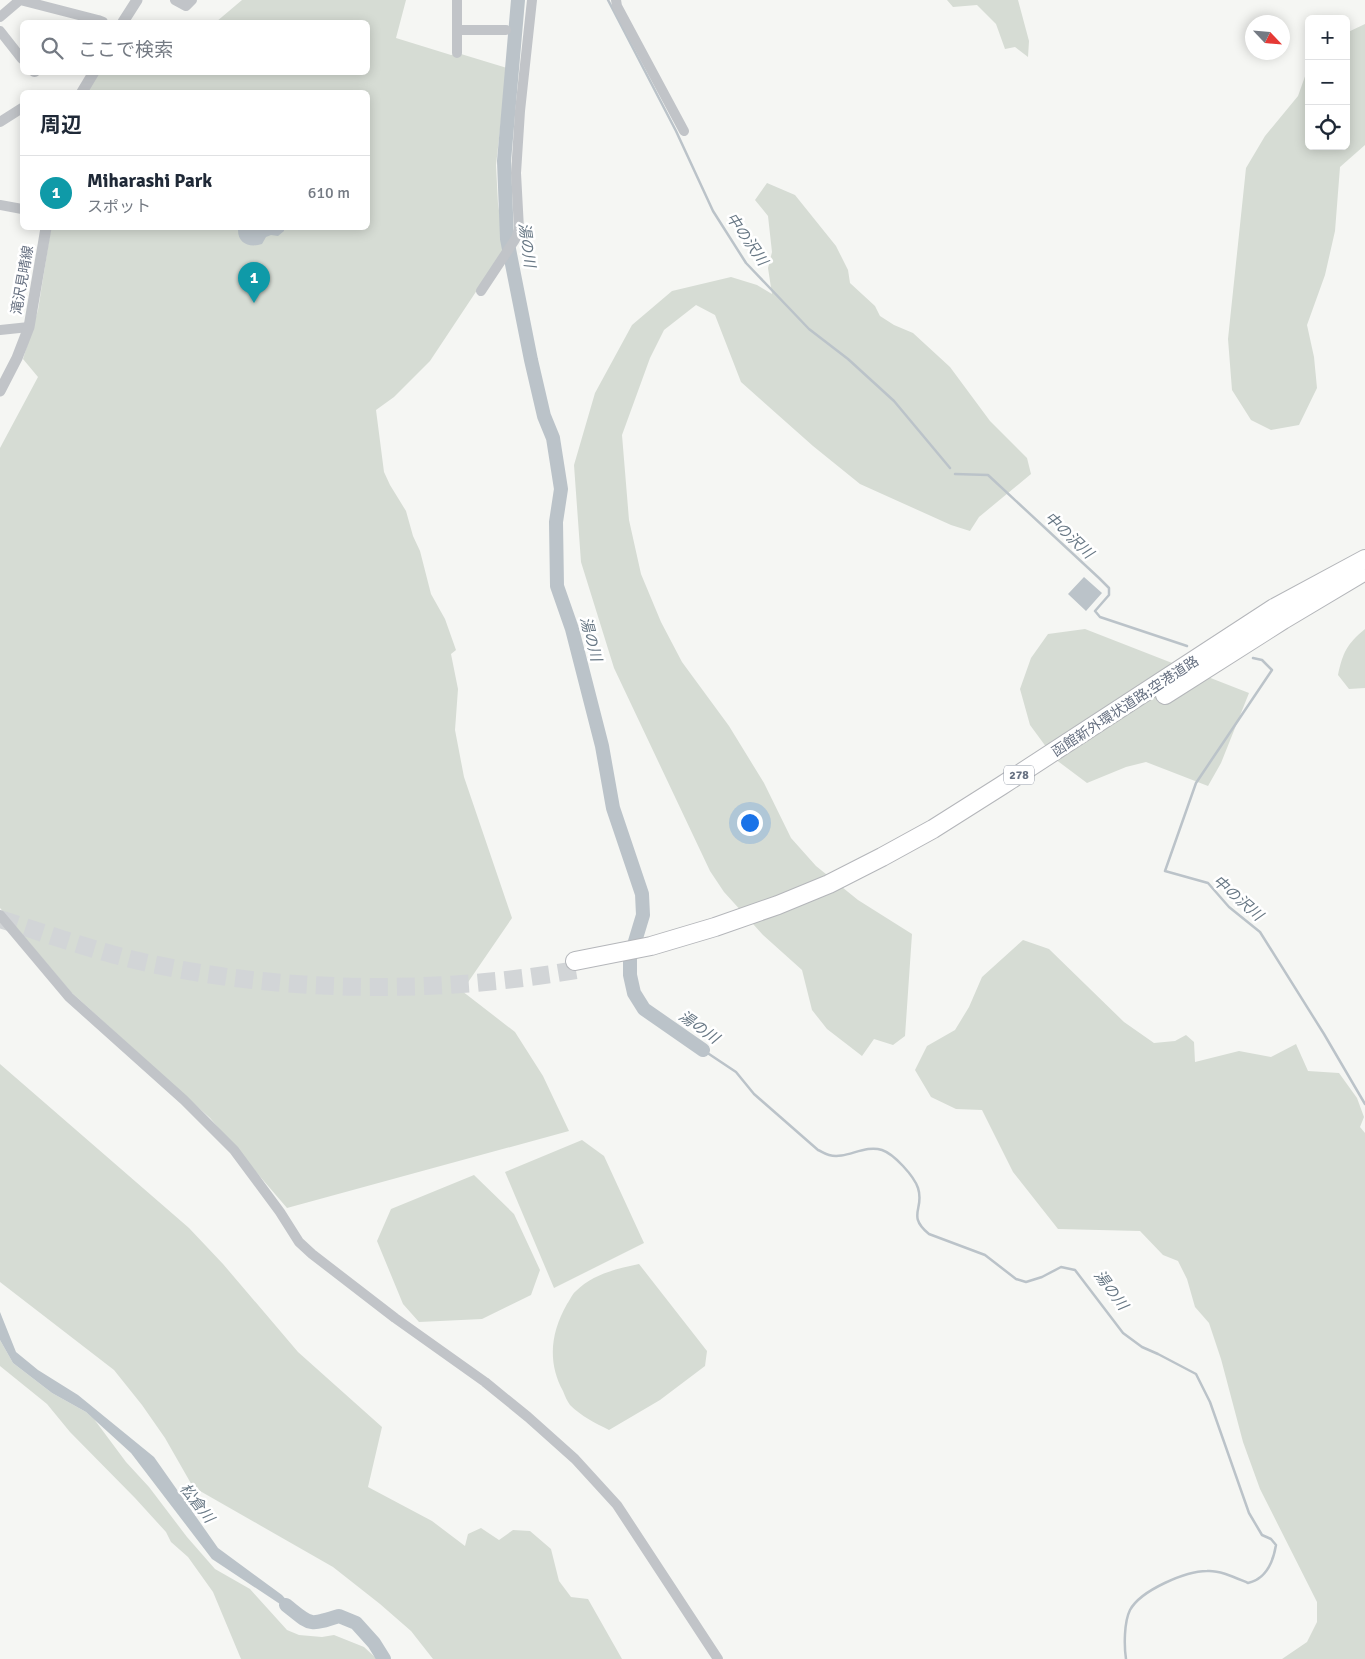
<!DOCTYPE html>
<html lang="ja">
<meta charset="utf-8">
<style>
body{margin:0;font-family:Signika,"Noto Sans JP",sans-serif;background:#f6f6f7;color:#1f2937}
.controls{position:absolute;right:15px;top:15px;display:grid;overflow:hidden;border-radius:8px;box-shadow:0 2px 12px #0003}
.controls button{width:45px;height:45px;display:grid;place-items:center;padding:0;border:0;border-bottom:1px solid #e0e1e3;background:#fff;color:#1f2937;font:25px sans-serif}
.compass{position:absolute;left:1245px;top:15px;width:45px;height:45px;border-radius:50%;background:#fff;box-shadow:0 2px 12px #0003;rotate:116deg}
.you{position:absolute;left:749px;top:822px;width:18px;height:18px;margin:-12px;border:4px solid #fff;border-radius:50%;background:#1a73e8;box-shadow:0 0 0 8px #1a73e833}
.badge{display:grid;place-items:center;width:32px;height:32px;border-radius:50%;background:#0f766e;color:#fff;font-size:16px;font-weight:700}
.pin{position:absolute;translate:-50% -41px;filter:drop-shadow(0 1px 2px #0008)}
.pin::after{content:'';position:absolute;top:26px;width:18px;height:15px;background:inherit;clip-path:polygon(0 0,100% 0,50% 100%)}
.list{margin:0;padding:0;list-style:none}
h2{display:flex;justify-content:space-between;align-items:center;height:65px;margin:0;padding:0 20px;font-size:21px}
h2 small{font-size:16px;font-weight:400;color:#747a83}
.list li{display:grid;grid-template-columns:32px 1fr auto;gap:15px;align-items:center;box-sizing:border-box;height:75px;padding:0 20px;border-top:1px solid #e0e1e3}
.list b{display:block;font-size:19px;white-space:nowrap}
.list p{margin:0;font-size:16px;white-space:nowrap;color:#747a83}
.list em{font-size:16px;font-style:normal;color:#747a83}
.icon{flex:none;width:28px;height:28px;fill:none;stroke:currentColor;stroke-width:2;stroke-linecap:round;stroke-linejoin:round}
.map{position:relative;flex:none;width:1365px;height:1659px;overflow:hidden}
.search{position:absolute;background:#fff;box-shadow:0 2px 12px #0003;left:20px;top:20px;width:350px;height:55px;display:flex;align-items:center;gap:12px;box-sizing:border-box;padding:0 18px;border-radius:8px;color:#747a83;font-size:19px}
.panel{position:absolute;background:#fff;box-shadow:0 2px 12px #0003;left:20px;top:90px;width:350px;height:140px;border-radius:8px}
.map>svg:first-child{display:block}
</style>
<div class="map">
<svg width="1365" height="1659" viewBox="0 0 1365 1659">
<rect width="100%" height="100%" fill="#f5f6f3"/>
<path fill="#d6dcd4" d="M242 0H406L396 38 451 55 461 54 507 68 496 165 498 204 505 248 430 361 394 397 376 410 384 472 390 485 406 511 413 536 420 551 431 594 445 619 456 650 451 654 458 689 455 730 464 777 512 918 462 991 515 1032 543 1076 569 1131 287 1208 210 1118 71 992 0 908V448L38 377 23 359 38 310 51 228H368V92H87L99 73 368 72V22H216Z
M947 0H1018L1029 41 1028 57 1015 47 1005 49 996 24 977 5 953 7Z
M1365 24V145L1340 167 1335 231 1325 275 1307 325 1314 357 1317 388 1299 425 1271 430 1251 420 1232 390 1228 339 1246 168 1265 136 1298 96 1309 65V146H1346V33Z
M767 183 795 195 836 246 848 270 850 283 875 306 880 316 894 325 913 333 950 367 990 421 1027 458 1031 474 979 517 970 531 951 525 860 484 813 446 741 382 715 315 696 305 664 330 650 358 622 435 629 520 641 574 661 622 682 662 729 726 764 783 791 838 816 866 858 900 912 934 905 1036 893 1045 874 1039 862 1056 827 1029 812 1010 802 970 763 935 724 892 710 871 614 668 581 562 574 465 595 393 632 325 672 291 731 277 757 285 772 294 768 268 772 252 768 216 755 200Z
M1085 629 1249 693 1221 763 1208 786 1146 762 1126 767 1087 783 1055 759 1030 725 1020 689 1031 658 1048 634Z
M1365 629V688L1349 689 1338 675C1343 652 1347 644 1365 629Z
M1023 940 1049 949 1124 1022 1154 1043 1175 1041 1186 1035 1194 1042 1195 1062 1239 1051 1271 1057 1296 1044 1308 1071 1339 1073 1357 1098 1364 1117 1360 1127 1365 1133V1659H1282L1307 1642 1317 1622V1602L1260 1489 1243 1442 1221 1359 1209 1323 1195 1307 1187 1279 1178 1261 1163 1255 1140 1231 1058 1229 1013 1172 982 1110 956 1109 931 1097 915 1070 927 1046 955 1030 969 1007 982 977Z
M0 1064 189 1228 223 1264 298 1352 382 1427 368 1487 432 1521 465 1546 468 1534 481 1528 499 1540 513 1530 530 1531 551 1549 559 1581 571 1597 588 1599 622 1659H433L411 1631 380 1604 333 1567 193 1487 165 1438 142 1405 114 1370 0 1282Z
M582 1140 604 1156 644 1243 554 1288 505 1172Z
M474 1175 514 1214 540 1270 531 1295 482 1319 419 1322 403 1304 377 1241 391 1209Z
M639 1264 707 1351 705 1366 660 1400 609 1430C595 1423 581 1416 570 1405 567 1401 565 1396 563 1391 547 1362 551 1332 567 1304 570 1300 572 1294 576 1291 593 1274 616 1269 639 1264Z
M0 1340 13 1363 52 1393 86 1412 94 1419 126 1462 149 1487 187 1537 215 1569 250 1589 287 1630 299 1635 322 1637 334 1635 364 1647 377 1659H241L213 1592 188 1557 171 1542 166 1532 135 1498 70 1432 47 1404 0 1366Z"/>
<path fill="#bbc3c9" d="M241 228H284V231L278 236 271 235 266 237 262 244C250 248 238 244 238 230Z
M1084 577 1102 593 1086 611 1068 594Z
M0 1312 16 1352 38 1370 78 1395 154 1457 218 1548 282 1595 304 1620 212 1559 131 1453 86 1412 52 1393 13 1363 0 1340Z"/>
<g fill="none" stroke-linecap="round" stroke-linejoin="round">
<path stroke="#bbc3c9" stroke-width="2.5" d="M608 0 676 131 713 211 746 263 809 329 848 359 894 401 950 468
M955 474 988 475 1099 578 1109 588V595L1095 611 1100 617 1187 646
M1253 658 1262 660 1272 670 1196 783 1165 871 1208 883 1229 907 1260 932 1324 1034 1365 1104
M703 1050 736 1072 754 1094 818 1150C821 1151 825 1154 829 1155 846 1160 864 1144 882 1150 894 1154 914 1176 918 1188 925 1209 906 1215 929 1234L985 1255 1016 1279 1026 1282 1042 1277 1061 1267 1075 1270 1123 1333 1142 1347 1158 1354 1196 1374 1210 1402 1249 1513 1262 1535 1271 1539 1276 1545C1273 1563 1266 1579 1248 1583 1236 1578 1220 1570 1207 1571 1186 1571 1141 1590 1130 1610 1124 1622 1124 1646 1126 1659"/>
<path stroke="#bbc3c9" stroke-width="14" d="M518 0 504 161 507 239 531 360 544 416 553 438 561 489 556 522 557 586 572 629 602 746 613 808 642 894 643 915 630 958V975L634 993 644 1009 703 1050
M286 1605C311 1625 308 1626 339 1616L356 1623 374 1643 384 1659"/>
<path stroke="#d2d5d7" stroke-width="18" stroke-dasharray="18 9" stroke-linecap="butt" d="M0 919C50 935 101 953 152 964 290 993 438 994 576 970"/>
<defs>
<path id="motorway" d="M1165 695 1283 620 1360 574
M575 961 651 946 715 927 778 905 829 884 882 857 933 829 1001 786 1274 608 1365 559"/>
</defs>
<use href="#motorway" stroke="#b4b6ba" stroke-width="20"/>
<path stroke="#c1c4c8" stroke-width="10" d="M20 0 98 20 103 22
M175 0 186 6 192 0
M616 0 617 6 684 131
M0 17 20 0
M457 30H506
M0 31 22 59
M457 53V0
M34 72H35
M0 122 22 108
M0 205 22 209
M481 291 516 238 519 229 516 173 520 111 532 0
M0 330 29 327
M0 915 69 997 184 1100 234 1150 280 1212 299 1242 312 1254 395 1318 485 1382 528 1417 575 1459 617 1505 718 1659"/>
<path stroke="#c1c4c8" stroke-width="11" d="M123 22 137 0
M82 92 94 72
M0 391 17 358 29 327 46 228"/>
<use href="#motorway" stroke="#fff" stroke-width="18"/>
</g>
<g text-anchor="middle" stroke-width="5" stroke-linejoin="round" paint-order="stroke">
<rect fill="#fff" stroke="#959ca8" stroke-width="1" x="1004" y="765.5" width="30" height="19" rx="4"/>
<g font-size="12" font-weight="bold" fill="#677182">
<text x="1019" y="779">278</text>
</g>
<g font-size="14" fill="#677182" stroke="#fff">
<text transform="translate(22 280) rotate(-80)" y="5">滝沢見晴線</text>
<text transform="translate(1125 706) rotate(-33)" y="5">函館新外環状道路;空港道路</text>
</g>
<g font-size="15" font-style="italic" fill="#687885" stroke="#fff">
<text transform="translate(747 239) rotate(55)" y="5">中の沢川</text>
<text transform="translate(527 245) rotate(82)" y="5">湯の川</text>
<text transform="translate(1069 535) rotate(43)" y="5">中の沢川</text>
<text transform="translate(591 639) rotate(75)" y="5">湯の川</text>
<text transform="translate(1238 898) rotate(41)" y="5">中の沢川</text>
<text transform="translate(699 1027) rotate(35)" y="5">湯の川</text>
<text transform="translate(1111 1290) rotate(53)" y="5">湯の川</text>
<text transform="translate(197 1503) rotate(52)" y="5">松倉川</text>
</g>
</g>
</svg>
<div class="controls">
<button>+</button>
<button>−</button>
<button><svg class="icon" aria-label="locate" viewBox="0 0 24 24"><circle cx="12" cy="12" r="6"/><path d="M12 2v4M12 18v4M2 12h4M18 12h4"/></svg></button>
</div>
<svg class="compass" viewBox="-18 -18 36 36"><path d="M0-13l5 13h-10z" fill="#e53935"/><path d="M0 13l5-13h-10z" fill="#747a83"/></svg>
<div class="you"></div>
<div class="pin badge" style="left:254px;top:303px;background:#0f9aa8">1</div>
<div class="search"><svg class="icon" aria-label="search" viewBox="0 0 24 24"><circle cx="10" cy="10" r="6"/><path d="M15 15l6 6"/></svg>ここで検索</div>
<section class="panel">
<h2>周辺<small></small></h2>
<ul class="list">
<li><span class="badge" style="background:#0f9aa8">1</span><div><b>Miharashi Park</b><p>スポット</p></div><em>610 m</em></li>
</ul>
</section>
</div>
